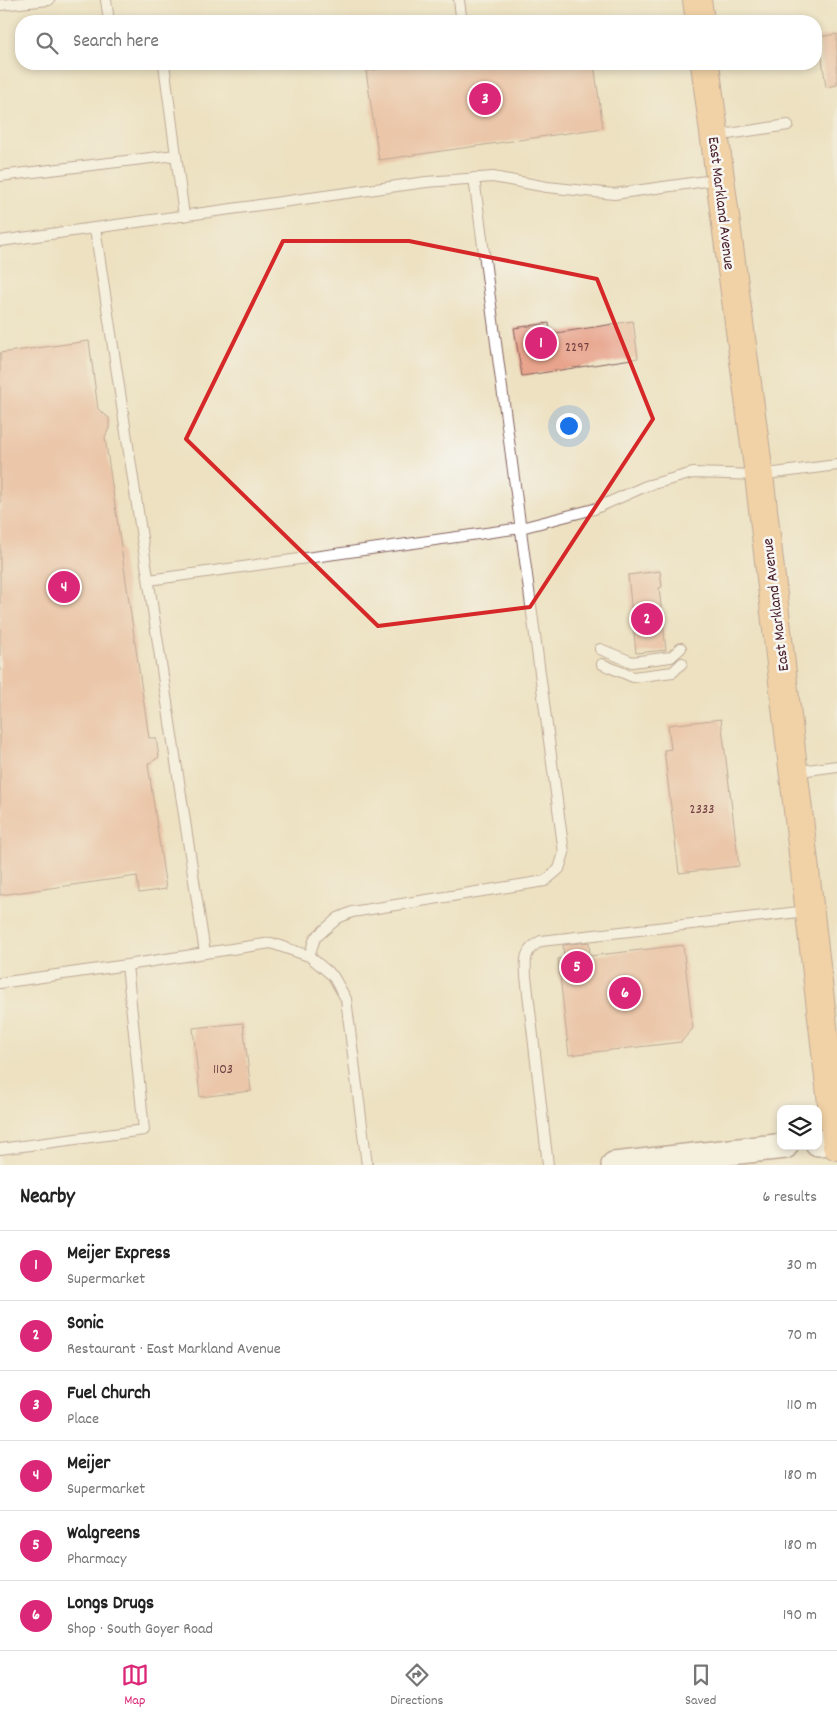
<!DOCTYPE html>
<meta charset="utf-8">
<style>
body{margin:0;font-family:Dekko,sans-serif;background:#f6f6f6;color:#222}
.controls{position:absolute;right:15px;bottom:15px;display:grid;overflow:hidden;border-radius:10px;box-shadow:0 2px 8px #0003}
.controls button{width:45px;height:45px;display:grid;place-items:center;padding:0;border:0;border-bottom:1px solid #e0e0e0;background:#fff;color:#222;font:25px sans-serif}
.you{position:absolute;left:568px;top:425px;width:18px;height:18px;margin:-12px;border:4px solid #fff;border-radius:50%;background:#1a73e8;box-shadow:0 0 0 8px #1a73e833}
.badge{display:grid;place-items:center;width:32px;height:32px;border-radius:50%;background:#db2777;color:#fff;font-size:16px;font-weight:700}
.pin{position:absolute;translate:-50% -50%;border:2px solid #fff;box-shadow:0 1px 5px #0006}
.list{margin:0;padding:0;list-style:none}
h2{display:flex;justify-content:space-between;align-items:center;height:65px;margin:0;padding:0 20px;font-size:21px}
h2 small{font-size:16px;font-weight:400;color:#767676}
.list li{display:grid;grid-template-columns:32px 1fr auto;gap:15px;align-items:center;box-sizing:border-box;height:70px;padding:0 20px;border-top:1px solid #e0e0e0}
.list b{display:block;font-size:19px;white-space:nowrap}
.list p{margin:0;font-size:16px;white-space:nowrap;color:#767676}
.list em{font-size:16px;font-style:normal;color:#767676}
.icon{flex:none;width:28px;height:28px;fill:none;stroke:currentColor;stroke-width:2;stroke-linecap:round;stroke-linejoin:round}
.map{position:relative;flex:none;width:837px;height:1165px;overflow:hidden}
.search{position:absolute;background:#fff;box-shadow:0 2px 8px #0003;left:15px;right:15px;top:15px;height:55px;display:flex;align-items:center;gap:12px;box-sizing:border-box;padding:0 18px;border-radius:20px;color:#767676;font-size:19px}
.sheet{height:485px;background:#fff}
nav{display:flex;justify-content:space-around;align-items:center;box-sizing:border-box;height:70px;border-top:1px solid #e0e0e0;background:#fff;font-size:14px;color:#767676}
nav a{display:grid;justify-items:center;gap:2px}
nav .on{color:#db2777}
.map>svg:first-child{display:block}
</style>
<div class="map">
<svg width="837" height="1165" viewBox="0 0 837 1165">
<rect width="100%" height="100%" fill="#f6f6f2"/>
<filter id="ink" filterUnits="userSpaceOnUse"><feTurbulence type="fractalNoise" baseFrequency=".02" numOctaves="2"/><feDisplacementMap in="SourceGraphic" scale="10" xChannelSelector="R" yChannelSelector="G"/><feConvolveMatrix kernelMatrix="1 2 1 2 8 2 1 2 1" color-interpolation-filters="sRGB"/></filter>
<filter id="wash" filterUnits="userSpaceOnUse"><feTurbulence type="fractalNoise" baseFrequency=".0096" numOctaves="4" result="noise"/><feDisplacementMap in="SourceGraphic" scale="20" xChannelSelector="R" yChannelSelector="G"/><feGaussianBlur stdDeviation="1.12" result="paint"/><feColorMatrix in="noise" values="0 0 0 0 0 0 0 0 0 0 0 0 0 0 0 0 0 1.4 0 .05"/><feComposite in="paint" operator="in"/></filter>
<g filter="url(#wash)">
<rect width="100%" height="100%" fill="#ede1c1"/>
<g id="blocks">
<path fill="#e8a48c" d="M837 34V85L826 87 819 37Z
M414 64H594L603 128 379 160 366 71Z
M633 321 638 358 522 376 514 328 549 323 550 334Z
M89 341 98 409 109 418V428L105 437 149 738H156L159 757 148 764 166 889 139 893 137 876 0 895V353Z
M660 571 662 587 659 588 666 650 636 653 628 575Z
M721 719 739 866 679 873 664 750 671 749 668 725Z
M589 942 590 956 683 945 693 1028 681 1042 569 1055 558 959 564 958 563 945Z
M243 1023 251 1091 200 1097 193 1028Z"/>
</g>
</g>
<g filter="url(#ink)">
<use href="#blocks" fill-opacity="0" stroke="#836360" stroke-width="1"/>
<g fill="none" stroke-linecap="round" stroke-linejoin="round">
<defs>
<path id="service" d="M106 0 109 21
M459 0 461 16
M0 5 49 0
M164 64 184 216
M715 136 788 125
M0 176 176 155
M95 228 205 953 271 943 309 956 333 976 346 999 367 1165
M0 241 426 182 493 177 547 187 614 194 720 179
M149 580 521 528 594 509 646 486 693 473 759 475 837 465
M600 649 632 662 671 657 681 648
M602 664 633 677 673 672 682 663
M793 772 837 766
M309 956 315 938 338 918 352 912 545 881 559 869 564 853 474 178
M0 983 127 965
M0 1149 144 1130 127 965 205 953
M548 1165 526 976C525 959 524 950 541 941L808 911"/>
<path id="tertiary" d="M818 1143 837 1141
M614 1165 785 1146"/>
<path id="primary" d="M697 0 700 21
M705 64 759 475 837 1146"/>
</defs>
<use href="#service" stroke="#836360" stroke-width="12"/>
<use href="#tertiary" stroke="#836360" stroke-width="28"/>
<use href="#primary" stroke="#836360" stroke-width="30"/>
<use href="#service" stroke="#fff" stroke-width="10"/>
<use href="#tertiary" stroke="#fff" stroke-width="25"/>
<use href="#primary" stroke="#f6be86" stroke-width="28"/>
</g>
</g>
<path d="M0 0H837V1165H0ZM283 241H409L597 279 653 419 530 607 378 626 186 439Z" fill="#ede1c1" fill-opacity=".55" fill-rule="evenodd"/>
<path fill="none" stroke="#d62828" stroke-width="4" stroke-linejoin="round" d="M283 241H409L597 279 653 419 530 607 378 626 186 439Z"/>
<g text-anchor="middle" stroke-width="5" stroke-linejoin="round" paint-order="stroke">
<g font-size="14" fill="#724043">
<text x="577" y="351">2297</text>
<text x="702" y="813">2333</text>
<text x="223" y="1073">1103</text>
</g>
<g font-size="16" fill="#4a1f2b" stroke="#f6f6f2">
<text transform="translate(723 203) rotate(83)" y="6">East Markland Avenue</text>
<text transform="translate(774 605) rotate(-97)" y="6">East Markland Avenue</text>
</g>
</g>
</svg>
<div class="controls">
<button><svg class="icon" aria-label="layers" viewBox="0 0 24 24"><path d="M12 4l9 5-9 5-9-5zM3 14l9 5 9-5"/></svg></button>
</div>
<div class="you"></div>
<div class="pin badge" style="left:541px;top:343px">1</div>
<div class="pin badge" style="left:647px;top:619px">2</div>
<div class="pin badge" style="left:485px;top:99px">3</div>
<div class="pin badge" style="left:64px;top:587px">4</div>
<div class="pin badge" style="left:577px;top:967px">5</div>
<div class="pin badge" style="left:625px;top:993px">6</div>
<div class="search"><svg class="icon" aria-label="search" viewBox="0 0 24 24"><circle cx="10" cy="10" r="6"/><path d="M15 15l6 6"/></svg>Search here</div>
</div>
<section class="sheet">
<h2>Nearby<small>6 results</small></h2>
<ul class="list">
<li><span class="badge">1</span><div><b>Meijer Express</b><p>Supermarket</p></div><em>30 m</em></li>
<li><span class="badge">2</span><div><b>Sonic</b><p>Restaurant · East Markland Avenue</p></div><em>70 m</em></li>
<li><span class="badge">3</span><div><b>Fuel Church</b><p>Place</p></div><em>110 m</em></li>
<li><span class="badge">4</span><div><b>Meijer</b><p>Supermarket</p></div><em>180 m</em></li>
<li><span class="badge">5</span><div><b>Walgreens</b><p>Pharmacy</p></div><em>180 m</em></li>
<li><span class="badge">6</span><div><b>Longs Drugs</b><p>Shop · South Goyer Road</p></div><em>190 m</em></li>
</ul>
</section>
<nav>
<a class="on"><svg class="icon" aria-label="map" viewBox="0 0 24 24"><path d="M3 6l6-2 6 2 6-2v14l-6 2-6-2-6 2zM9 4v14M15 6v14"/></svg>Map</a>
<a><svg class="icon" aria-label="directions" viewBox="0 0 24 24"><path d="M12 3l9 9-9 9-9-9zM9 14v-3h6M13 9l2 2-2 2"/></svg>Directions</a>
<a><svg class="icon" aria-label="saved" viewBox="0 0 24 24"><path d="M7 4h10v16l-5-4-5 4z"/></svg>Saved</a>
</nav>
